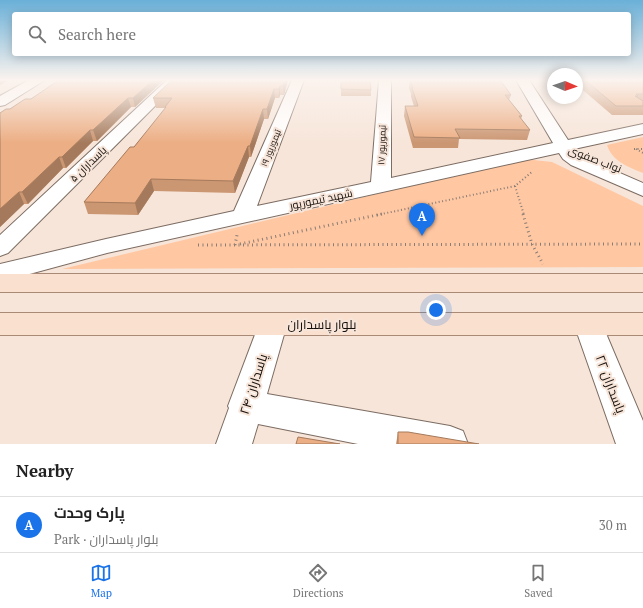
<!DOCTYPE html>
<meta charset="utf-8">
<style>
body{margin:0;font-family:"PT Serif",Cairo,serif;background:#f6f6f6;color:#222}
.compass{position:absolute;left:547px;top:68px;width:36px;height:36px;border-radius:50%;background:#fff;box-shadow:0 2px 10px #0003;rotate:92deg}
.you{position:absolute;left:436px;top:310px;width:14px;height:14px;margin:-10px;border:3px solid #fff;border-radius:50%;background:#1a73e8;box-shadow:0 0 0 6px #1a73e833}
.badge{display:grid;place-items:center;width:26px;height:26px;border-radius:50%;background:#1a73e8;color:#fff;font-size:13px;font-weight:700}
.pin{position:absolute;translate:-50% -33px;filter:drop-shadow(0 1px 2px #0008)}
.pin::after{content:'';position:absolute;top:21px;width:14px;height:12px;background:inherit;clip-path:polygon(0 0,100% 0,50% 100%)}
.list{margin:0;padding:0;list-style:none}
h2{display:flex;justify-content:space-between;align-items:center;height:52px;margin:0;padding:0 16px;font-size:17px}
h2 small{font-size:13px;font-weight:400;color:#767676}
.list li{display:grid;grid-template-columns:26px 1fr auto;gap:12px;align-items:center;box-sizing:border-box;height:56px;padding:0 16px;border-top:1px solid #e0e0e0}
.list b{display:block;font-size:15px;white-space:nowrap}
.list p{margin:0;font-size:13px;white-space:nowrap;color:#767676}
.list em{font-size:13px;font-style:normal;color:#767676}
.icon{flex:none;width:22px;height:22px;fill:none;stroke:currentColor;stroke-width:2;stroke-linecap:round;stroke-linejoin:round}
.map{position:relative;flex:none;width:643px;height:444px;overflow:hidden}
.search{position:absolute;background:#fff;box-shadow:0 2px 10px #0003;left:12px;right:12px;top:12px;height:44px;display:flex;align-items:center;gap:10px;box-sizing:border-box;padding:0 14px;border-radius:4px;color:#767676;font-size:15px}
.sheet{height:108px;background:#fff}
nav{display:flex;justify-content:space-around;align-items:center;box-sizing:border-box;height:56px;border-top:1px solid #e0e0e0;background:#fff;font-size:11px;color:#767676}
nav a{display:grid;justify-items:center;gap:2px}
nav .on{color:#1a73e8}
.map>svg:first-child{display:block}
</style>
<div class="map">
<svg width="643" height="444" viewBox="0 0 643 444">
<rect width="100%" height="100%" fill="#f7e5d9"/>
<path fill="#ffc7a2" d="M643 137V173C628 167 612 161 607 145Z
M524 159 552 162 643 206V267L62 269Z"/>
<g fill="none" stroke-linecap="round" stroke-linejoin="round">
<defs>
<path id="minor" d="M29 80H45L5 105 0 106V96Z
M167 80H181L8 253 0 256V235Z
M292 80H304L257 206 371 182 379 80H391V178L553 143 516 80H529L568 140 643 124V134L574 149 583 157 643 183V196L571 165 563 159 559 153 107 253 0 282V264L106 239 234 211Z
M273 313 283 316 287 324 267 394 450 426 463 431 468 444H358L258 424 252 444H216L229 408 228 406 259 324 263 316Z
M588 313 598 316 602 324 643 421V444H616L574 324 578 316Z"/>
<path id="major" d="M0 274H643V292H0Z
M0 313H643V335H0Z"/>
</defs>
<use href="#minor" stroke="#7c6c62" stroke-width="2"/>
<use href="#major" stroke="#a88a76" stroke-width="2"/>
<path stroke="#897d75" stroke-width="2" stroke-dasharray="1 2.5" stroke-linecap="butt" d="M634 149H643
M636 149 643 153
M515 186 524 215
M377 215 515 186 533 171"/>
<path stroke="#897d75" stroke-width="3" stroke-dasharray="1 3.5" stroke-linecap="butt" d="M523 214 532 244 543 264
M240 244 382 214
M198 245 643 244
M235 245 237 235"/>
<use href="#minor" fill="#fff" fill-rule="evenodd"/>
<use href="#major" fill="#fae0cf" fill-rule="evenodd"/>
</g>
<path fill="#cb9672" d="M164 80 135 107H131L97 141H93L66 168H63L28 204H24L0 227 10 109 31 99Z
M288 80 284 95H280L279 98H275L268 119H264L251 157H249L235 193 154 191 138 215 88 214 84 202 134 147 165 109V108H156L153 98Z
M341 80 371 90V96H341Z
M410 80H500L511 95 509 100 522 116 521 119 530 130 527 140 459 139 458 148H413L404 116 405 106H414L411 97V94L409 88Z
M577 80H643V115H612L577 85Z
M398 432 479 444H396Z"/>
<path fill="#a57a5c" d="M0 80H8V81L0 85Z
M153 80H164L135 107 133 98Z
M285 80H288L284 95 283 86Z
M280 86V95L279 98V89Z
M274 89 275 98 268 119 267 109Z
M128 98 131 107 97 141 93 130Z
M263 109 264 119 251 157 250 146Z
M90 130 93 141 66 168 62 157Z
M248 146 249 157 235 193 233 181Z
M59 157 63 168 28 204 22 192Z
M151 179 154 191 138 215 135 203Z
M19 192 24 204 0 227V209Z"/>
<path fill="#ecae84" stroke="#a57a5c" d="M59 80H153L133 98H128L93 130H90L62 157H59L22 192H19L0 209V113L6 109H10L25 99H31Z
M172 80H285L283 86H280L279 89H274L267 109H263L250 146H248L233 181 151 179 135 203 84 202 130 147H134L166 107H165L172 98H153Z
M341 80H370L371 90 341 89Z
M410 80H500L511 95H505L522 116H519L530 130 455 129 460 138 414 137 405 106H418L412 88H413Z
M585 80H643V94H636L638 96H635L643 101V106H616Z
M398 432H408L479 444H398Z
M298 437 340 444H296Z"/>
<linearGradient id="sky" x2="0" y2="1"><stop stop-color="#6ab0d8"/><stop offset="0.56" stop-color="#fbf3ee"/><stop offset="1" stop-color="#fbf3ee" stop-opacity="0"/></linearGradient>
<rect width="643" height="143" fill="url(#sky)"/>
<g text-anchor="middle" stroke-width="4" stroke-linejoin="round" paint-order="stroke">
<g font-size="9" fill="#16100c" stroke="#f7e5d9">
<text transform="translate(382 145) rotate(-88)" y="3">تیمورپور ۱۷</text>
<text transform="translate(271 148) rotate(-68)" y="3">تیمورپور ۱۹</text>
</g>
<g font-size="11" fill="#16100c" stroke="#f7e5d9">
<text transform="translate(595 159) rotate(21)" y="4">نواب صفوی</text>
<text transform="translate(88 164) rotate(-44)" y="4">پاسداران ۵</text>
<text transform="translate(321 199) rotate(-12)" y="4">شهید تیمورپور</text>
</g>
<g font-size="13" fill="#16100c" stroke="#f7e5d9">
<text x="322" y="329">بلوار پاسداران</text>
<text transform="translate(253 384) rotate(-72)" y="5">پاسداران ۲۴</text>
<text transform="translate(611 384) rotate(69)" y="5">پاسداران ۲۲</text>
</g>
</g>
</svg>
<svg class="compass" viewBox="-18 -18 36 36"><path d="M0-13l5 13h-10z" fill="#e53935"/><path d="M0 13l5-13h-10z" fill="#767676"/></svg>
<div class="you"></div>
<div class="pin badge" style="left:422px;top:236px">A</div>
<div class="search"><svg class="icon" aria-label="search" viewBox="0 0 24 24"><circle cx="10" cy="10" r="6"/><path d="M15 15l6 6"/></svg>Search here</div>
</div>
<section class="sheet">
<h2>Nearby<small></small></h2>
<ul class="list">
<li><span class="badge">A</span><div><b>پارک وحدت</b><p>Park · بلوار پاسداران</p></div><em>30 m</em></li>
</ul>
</section>
<nav>
<a class="on"><svg class="icon" aria-label="map" viewBox="0 0 24 24"><path d="M3 6l6-2 6 2 6-2v14l-6 2-6-2-6 2zM9 4v14M15 6v14"/></svg>Map</a>
<a><svg class="icon" aria-label="directions" viewBox="0 0 24 24"><path d="M12 3l9 9-9 9-9-9zM9 14v-3h6M13 9l2 2-2 2"/></svg>Directions</a>
<a><svg class="icon" aria-label="saved" viewBox="0 0 24 24"><path d="M7 4h10v16l-5-4-5 4z"/></svg>Saved</a>
</nav>
